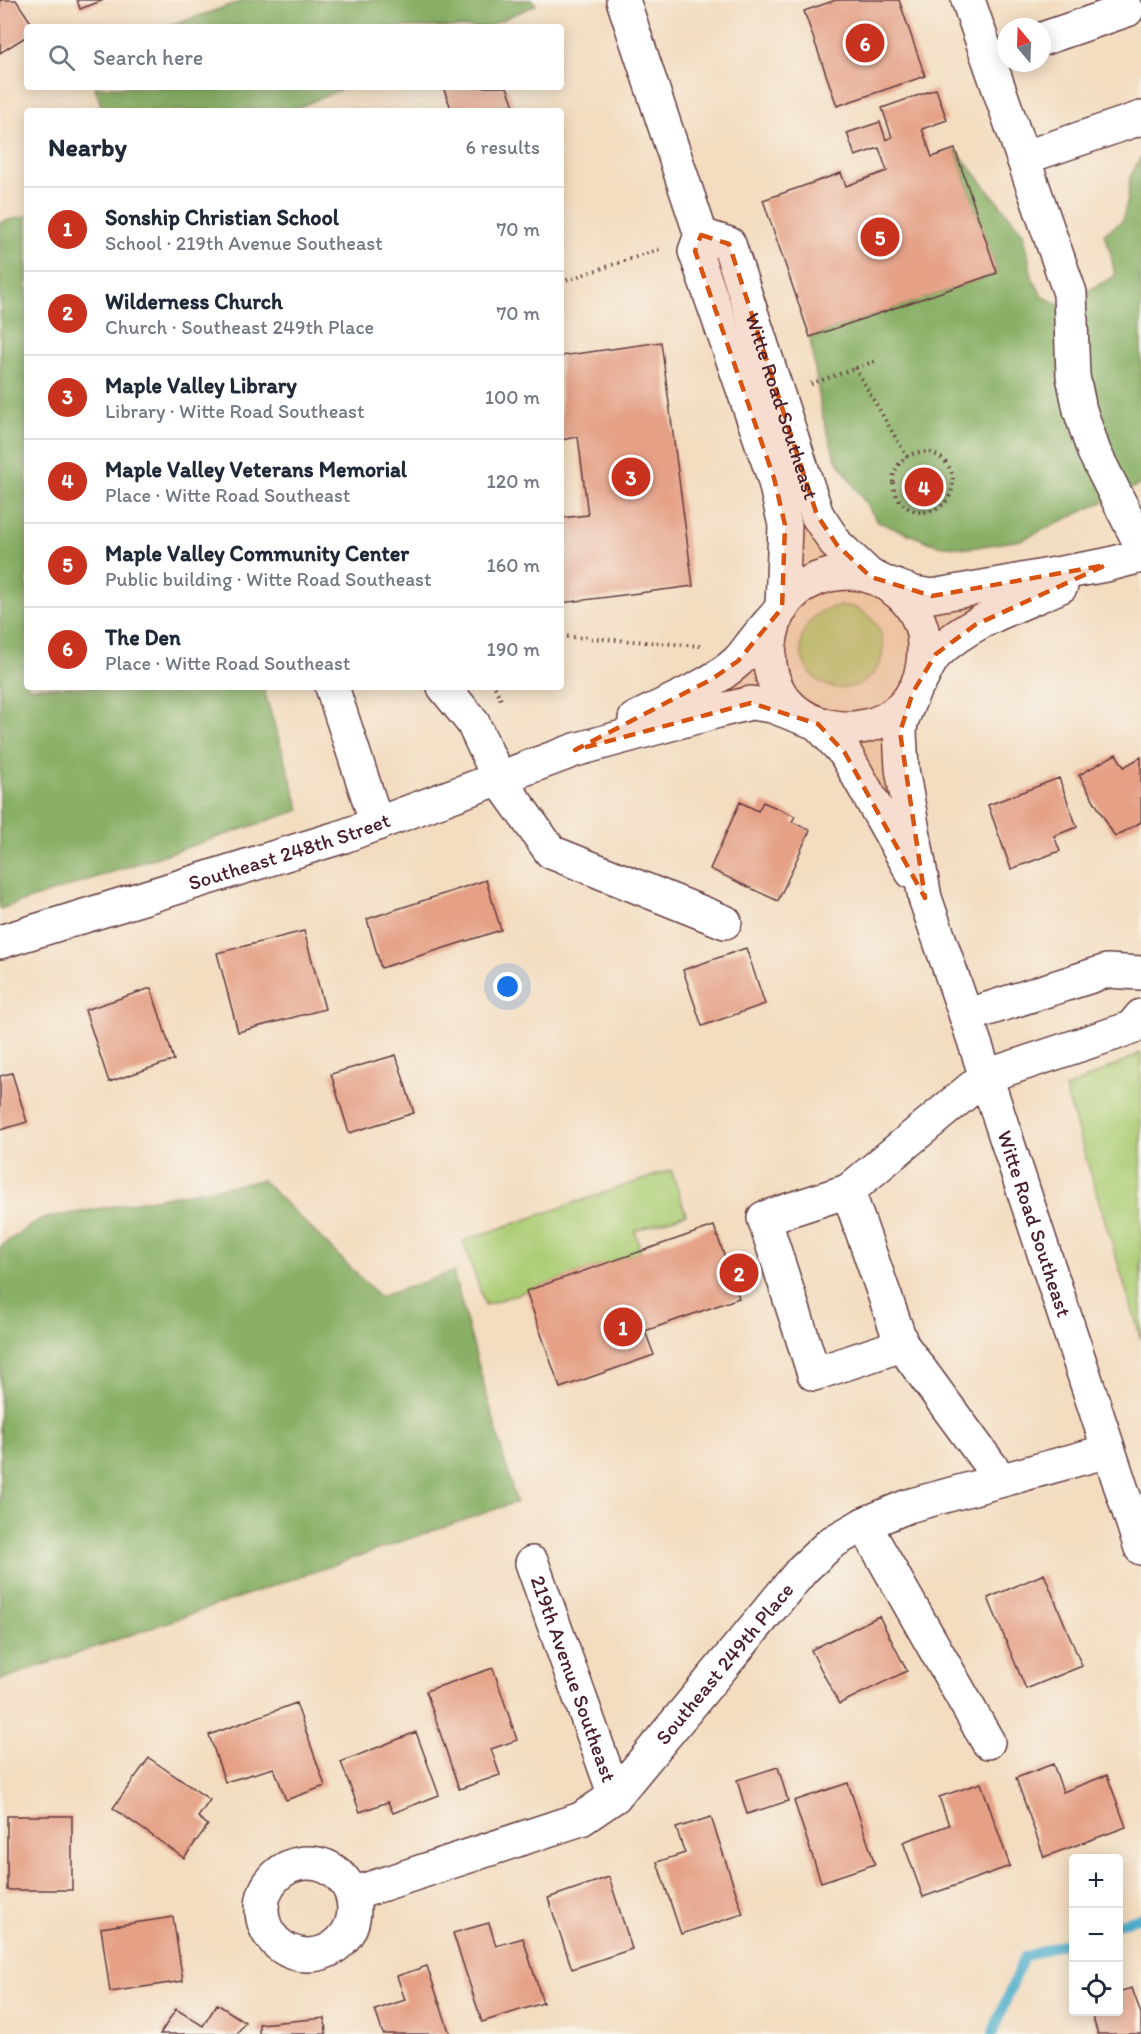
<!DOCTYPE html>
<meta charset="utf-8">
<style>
body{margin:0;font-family:Itim,sans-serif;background:#f2f2f3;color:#1f2937}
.controls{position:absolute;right:18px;bottom:18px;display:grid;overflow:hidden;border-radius:6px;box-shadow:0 3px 15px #0003}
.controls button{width:54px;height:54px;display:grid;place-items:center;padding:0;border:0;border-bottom:2px solid #e0e1e3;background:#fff;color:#1f2937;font:30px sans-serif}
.compass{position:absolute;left:997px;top:18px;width:54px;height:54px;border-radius:50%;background:#fff;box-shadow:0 3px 15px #0003;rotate:341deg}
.you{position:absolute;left:508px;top:987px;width:21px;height:21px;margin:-15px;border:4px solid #fff;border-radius:50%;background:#1a73e8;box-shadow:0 0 0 9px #1a73e833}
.badge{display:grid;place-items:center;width:39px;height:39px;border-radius:50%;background:#c8321e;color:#fff;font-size:20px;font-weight:700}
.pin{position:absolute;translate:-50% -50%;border:3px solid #fff;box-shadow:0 2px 6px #0006}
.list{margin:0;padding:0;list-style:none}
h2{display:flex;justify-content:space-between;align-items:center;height:78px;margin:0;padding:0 24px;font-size:26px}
h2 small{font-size:20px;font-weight:400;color:#747a83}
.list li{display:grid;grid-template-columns:39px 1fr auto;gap:18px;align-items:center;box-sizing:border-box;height:84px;padding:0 24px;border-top:2px solid #e0e1e3}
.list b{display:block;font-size:22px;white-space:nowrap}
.list p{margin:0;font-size:20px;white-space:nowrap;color:#747a83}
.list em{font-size:20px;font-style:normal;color:#747a83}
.icon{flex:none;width:33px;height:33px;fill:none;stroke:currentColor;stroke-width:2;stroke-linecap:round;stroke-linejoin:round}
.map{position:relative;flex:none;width:1141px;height:2034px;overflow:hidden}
.search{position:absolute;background:#fff;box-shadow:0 3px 15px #0003;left:24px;top:24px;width:540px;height:66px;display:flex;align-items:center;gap:15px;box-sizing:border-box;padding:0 21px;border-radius:6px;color:#747a83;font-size:22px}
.panel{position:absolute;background:#fff;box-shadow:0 3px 15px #0003;left:24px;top:108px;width:540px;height:582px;border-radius:6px}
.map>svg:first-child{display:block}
</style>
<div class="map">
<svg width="1141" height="2034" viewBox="0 0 1141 2034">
<rect width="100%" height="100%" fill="#f7f3e8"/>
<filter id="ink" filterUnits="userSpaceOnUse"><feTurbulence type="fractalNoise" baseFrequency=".0167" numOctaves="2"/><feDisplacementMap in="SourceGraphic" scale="12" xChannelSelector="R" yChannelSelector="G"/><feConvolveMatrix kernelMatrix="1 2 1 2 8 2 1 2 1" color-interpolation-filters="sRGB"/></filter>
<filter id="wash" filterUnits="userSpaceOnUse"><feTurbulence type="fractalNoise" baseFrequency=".008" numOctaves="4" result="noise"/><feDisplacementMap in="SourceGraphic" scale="24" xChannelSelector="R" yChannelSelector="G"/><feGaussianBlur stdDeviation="1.35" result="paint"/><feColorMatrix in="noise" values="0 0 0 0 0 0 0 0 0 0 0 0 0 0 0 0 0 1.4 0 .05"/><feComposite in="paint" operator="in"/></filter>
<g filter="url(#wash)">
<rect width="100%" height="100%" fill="#f3dcbf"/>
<path fill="#accd75" stroke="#7b7650" stroke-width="1.5" d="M801 647a41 41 0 1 1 82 0a41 41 0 1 1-82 0Z
M1141 1053V1339L1065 1089Z
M671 1170 686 1214 635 1231 641 1252 485 1305 463 1241Z"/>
<path fill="#89b066" stroke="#6a6848" stroke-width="1.5" d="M245 0H532L536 5 486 27H167Z
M95 87H346L290 111H103Z
M955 149 1024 234 1032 277 1042 296 1061 306 1115 276 1111 254 1104 234 1122 221 1128 199 1130 177 1141 157V484L1021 540 970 548 937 545 878 522 835 457 822 414 810 337 997 273Z
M27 216V687H263L300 810 0 909V222Z
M262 1180 380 1297 453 1272 516 1502 0 1680V1247L40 1219Z"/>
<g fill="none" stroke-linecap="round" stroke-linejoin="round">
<path stroke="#4daecc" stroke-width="10" d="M1118 1924 1141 1917
M992 2034 1024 1957 1074 1940"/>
</g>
<g id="blocks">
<path fill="#e5a086" d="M0 0H16L34 27H27V36L0 53Z
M77 0H104L80 9Z
M836 0H899L925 76 837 106 804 11Z
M443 87H507L516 111H452Z
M936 89 947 120 922 129 932 157 955 149 997 273 810 337 763 200 841 173 846 186 887 171 879 148 855 156 847 133 880 122 886 140 892 137 882 108Z
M661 342 693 586 561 603V518L588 515 578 437 561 440V356Z
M1116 754 1124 767 1141 757V822L1115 837 1079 775Z
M1059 778 1077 827 1054 836 1060 851 1011 869 988 805Z
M740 802 758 811 763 802 795 816 792 822 810 830 778 901 710 869Z
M486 880 501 930 381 968 367 919Z
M304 931 325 1009 238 1032 217 953Z
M746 948 765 1004 702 1026 683 970Z
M151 988 174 1060 109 1082 85 1010Z
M396 1055 414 1113 349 1133 331 1074Z
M12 1073 27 1122 0 1130V1076Z
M714 1226 739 1298 645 1331 654 1355 560 1388 526 1291Z
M1044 1574 1082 1666 1026 1689 988 1598Z
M879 1616 907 1671 839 1704 811 1650Z
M493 1668 517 1740 491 1749 500 1775 459 1789 426 1691Z
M296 1703 325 1786 286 1800 274 1768 225 1782 209 1735Z
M416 1732 439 1795 393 1813 388 1802 360 1812 341 1762Z
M149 1758 210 1800 198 1817 208 1825 184 1858 113 1808Z
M1053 1764 1063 1792 1107 1775 1126 1827 1044 1857 1016 1778Z
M778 1767 788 1801 747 1814 737 1780Z
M848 1783 875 1864 821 1882 794 1801Z
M981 1783 1010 1866 923 1897 903 1842 949 1825 939 1797Z
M7 1816H72V1890H7Z
M711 1817 743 1914 681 1934 657 1862 685 1853 676 1828Z
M609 1877 632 1949 572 1969 548 1898Z
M173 1917 183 1981 110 1992 101 1928Z
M489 1923 496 1946 523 1938 543 2003 482 2022 453 1933Z
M427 1966 450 2034H383L375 2010 405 2000 397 1976Z
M1132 1988 1141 2014V2034H1098L1091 2012H1118V1992Z
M217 2004 245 2022 237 2034H160L176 2009 203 2026Z
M325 2018 326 2034H259V2024Z"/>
</g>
</g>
<g filter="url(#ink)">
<use href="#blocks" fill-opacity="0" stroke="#633b41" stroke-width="1.5"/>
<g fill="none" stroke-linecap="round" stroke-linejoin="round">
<defs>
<g id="minor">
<path d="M623 0 701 235 695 251 774 478 785 525 782 608"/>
<path d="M968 0 1070 293 1073 376 1080 410 1094 452 1141 545"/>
<path d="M1042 39 1127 10"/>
<path d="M1023 158 1141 118"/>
<path id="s1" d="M701 235 729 244 817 515 837 545 871 577"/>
<path d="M890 584 914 593 932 596 1106 565 1141 556"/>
<path d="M921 680C926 671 930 659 938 652 971 620 1020 605 1061 586"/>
<path d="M332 687 377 824"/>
<path d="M444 687 473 723 499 779 551 852 725 922"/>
<path id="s2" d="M913 692 901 722 900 732 902 769 925 898 966 1016 1141 1548"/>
<path d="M635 719C668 702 711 686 738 661 745 654 751 644 758 636 765 627 774 618 781 609 784 605 786 601 789 598 810 575 848 566 877 579 882 581 887 585 892 588 911 600 924 623 924 645 927 773 726 746 778 613"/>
<path d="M817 723 845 753 912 872"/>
<path id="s3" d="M0 942 344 836 575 750 722 710 751 703 772 706 814 722"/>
<path d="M966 1016 1107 971 1141 973"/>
<path d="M848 1191 902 1345 814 1374 764 1218Z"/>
<path d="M848 1191 986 1076 1131 1028 1141 1016"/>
<path d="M902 1345 1001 1480"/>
<path d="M864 1524 988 1742"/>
<path id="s4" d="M532 1563 615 1796"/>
<circle cx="308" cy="1909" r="46"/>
<path id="s5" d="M353 1894 581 1819 615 1796 803 1569 831 1543 864 1524 908 1506 1108 1451"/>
</g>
</defs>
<use href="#minor" stroke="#633b41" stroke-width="36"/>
<path stroke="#633b41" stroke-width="4" stroke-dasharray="1.5 4.5" stroke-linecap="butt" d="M561 282 663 248
M855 368 907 457
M811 384 878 360
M893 482a30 30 0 1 1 60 0a30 30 0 1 1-60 0Z
M561 513 565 518
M561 636 701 646
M495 687 501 700"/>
<use href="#minor" stroke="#fff" stroke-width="33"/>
</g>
</g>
<path fill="#d8530f" fill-opacity="0.2" stroke="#d8530f" stroke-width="4.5" stroke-dasharray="12 8" stroke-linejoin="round" d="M701 235 729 244 817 515 837 545 871 577 932 596 1106 565 975 625 936 654 913 692 900 732 925 898 845 753 818 724 751 703 575 750 712 679 738 661 782 608 785 525 774 478 695 251Z"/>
<g text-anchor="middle" stroke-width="5" stroke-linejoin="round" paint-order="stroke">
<g font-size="21" fill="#4a1f2b" stroke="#f7f3e8">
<text dy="7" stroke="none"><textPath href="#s1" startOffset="200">Witte Road Southeast</textPath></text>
<text dy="7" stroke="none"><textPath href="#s3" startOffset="303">Southeast 248th Street</textPath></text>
<text dy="7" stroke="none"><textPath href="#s2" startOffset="554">Witte Road Southeast</textPath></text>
<text dy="7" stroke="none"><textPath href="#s5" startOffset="453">Southeast 249th Place</textPath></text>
<text dy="7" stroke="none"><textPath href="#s4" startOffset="123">219th Avenue Southeast</textPath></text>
</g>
</g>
</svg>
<div class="controls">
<button>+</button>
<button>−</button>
<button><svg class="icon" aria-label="locate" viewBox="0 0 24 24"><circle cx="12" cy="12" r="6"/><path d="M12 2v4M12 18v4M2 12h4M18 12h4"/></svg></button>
</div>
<svg class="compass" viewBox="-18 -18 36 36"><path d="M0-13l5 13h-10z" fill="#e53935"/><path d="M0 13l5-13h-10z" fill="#747a83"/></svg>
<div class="you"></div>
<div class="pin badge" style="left:623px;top:1327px">1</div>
<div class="pin badge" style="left:739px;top:1273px">2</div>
<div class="pin badge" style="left:631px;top:477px">3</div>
<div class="pin badge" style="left:924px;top:487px">4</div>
<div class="pin badge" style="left:880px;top:237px">5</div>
<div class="pin badge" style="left:865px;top:43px">6</div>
<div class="search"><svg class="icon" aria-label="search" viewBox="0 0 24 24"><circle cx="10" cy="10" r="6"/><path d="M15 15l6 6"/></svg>Search here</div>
<section class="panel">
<h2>Nearby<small>6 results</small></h2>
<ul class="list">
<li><span class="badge">1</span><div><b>Sonship Christian School</b><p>School · 219th Avenue Southeast</p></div><em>70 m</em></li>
<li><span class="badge">2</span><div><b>Wilderness Church</b><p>Church · Southeast 249th Place</p></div><em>70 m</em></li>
<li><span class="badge">3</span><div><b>Maple Valley Library</b><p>Library · Witte Road Southeast</p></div><em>100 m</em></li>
<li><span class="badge">4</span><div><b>Maple Valley Veterans Memorial</b><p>Place · Witte Road Southeast</p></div><em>120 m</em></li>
<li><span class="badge">5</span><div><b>Maple Valley Community Center</b><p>Public building · Witte Road Southeast</p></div><em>160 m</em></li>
<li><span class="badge">6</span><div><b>The Den</b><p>Place · Witte Road Southeast</p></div><em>190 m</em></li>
</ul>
</section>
</div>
